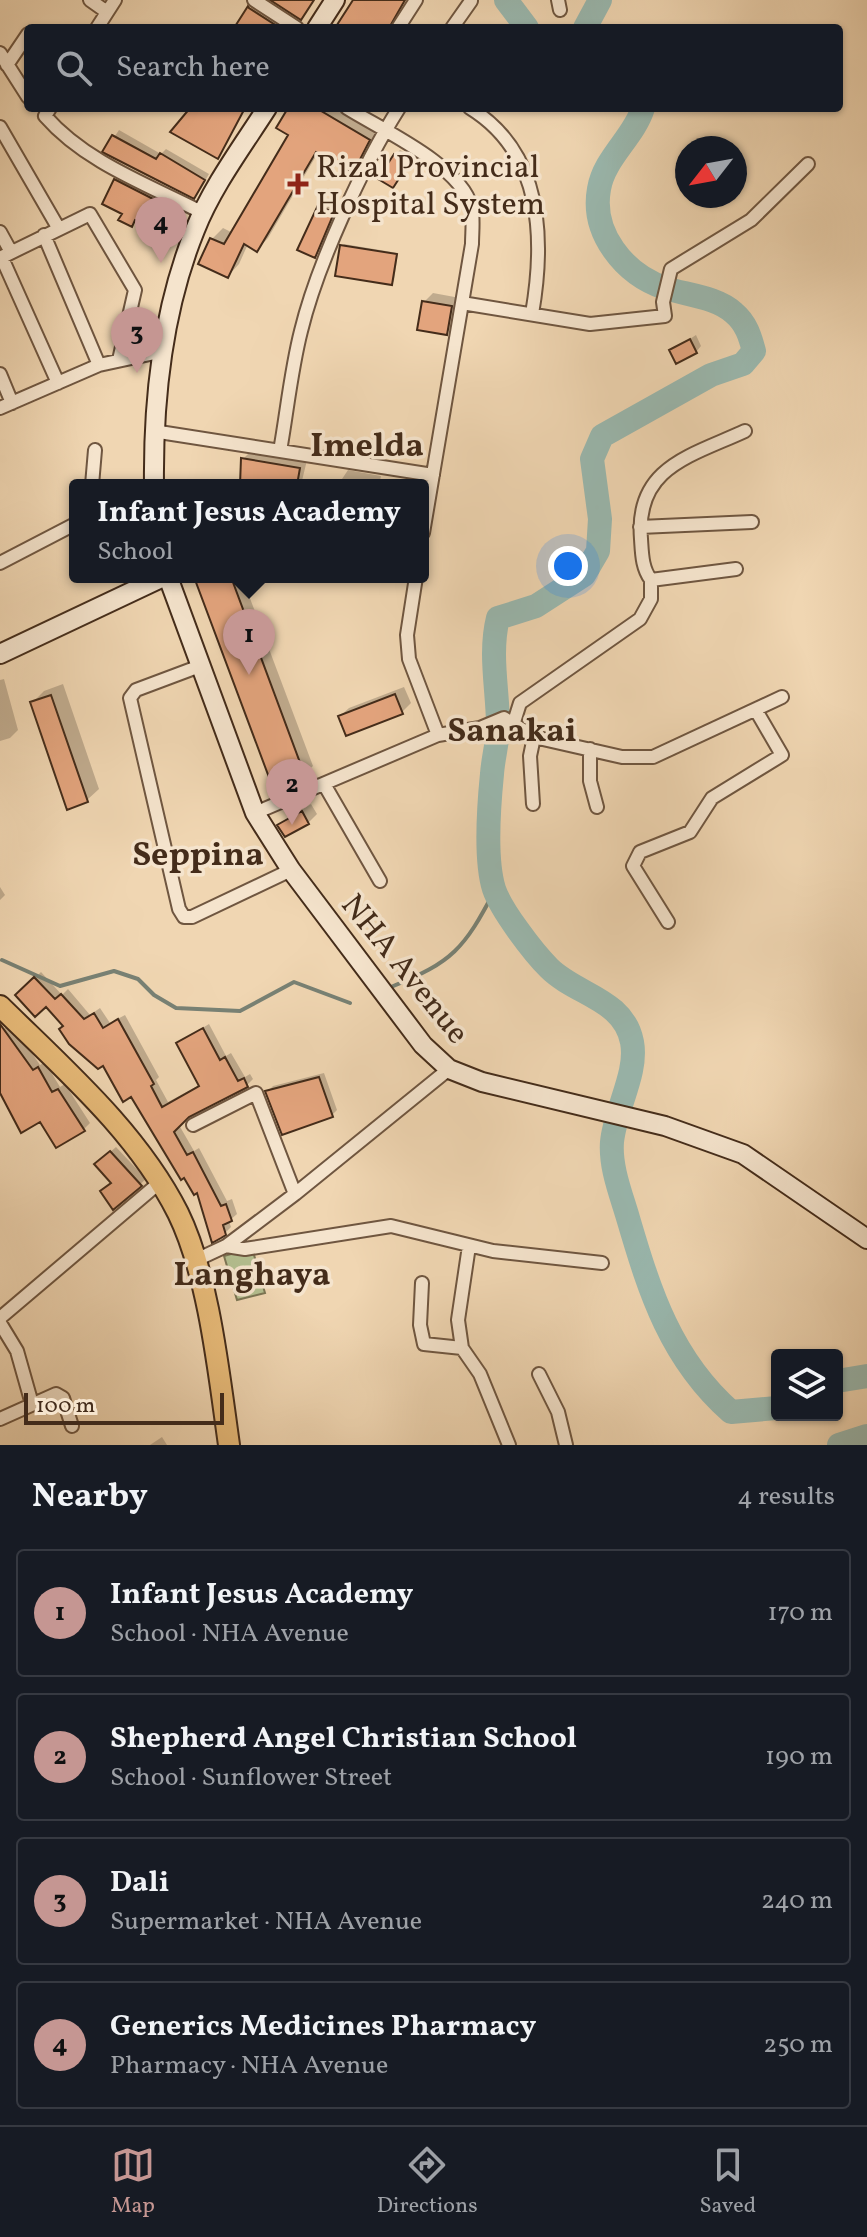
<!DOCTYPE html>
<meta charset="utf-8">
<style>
body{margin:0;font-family:Vollkorn,serif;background:#242831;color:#f1f3f6}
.controls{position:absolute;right:24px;bottom:24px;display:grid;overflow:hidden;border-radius:8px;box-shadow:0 2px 6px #0004}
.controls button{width:72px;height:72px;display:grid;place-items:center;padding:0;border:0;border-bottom:2px solid #363941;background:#171b24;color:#f1f3f6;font:40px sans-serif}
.compass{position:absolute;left:675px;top:136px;width:72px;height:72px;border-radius:50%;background:#171b24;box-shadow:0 2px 6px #0004;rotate:239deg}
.scale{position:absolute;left:24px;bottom:20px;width:200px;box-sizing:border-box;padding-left:8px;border:4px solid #442c1a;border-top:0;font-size:22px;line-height:28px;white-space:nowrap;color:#442c1a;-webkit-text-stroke:6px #f5e4cd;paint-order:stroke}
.you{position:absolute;left:568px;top:566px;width:28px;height:28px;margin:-20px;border:6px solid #fff;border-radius:50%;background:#1a73e8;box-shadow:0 0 0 12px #1a73e833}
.badge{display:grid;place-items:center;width:52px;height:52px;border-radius:50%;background:#c59692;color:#111;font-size:26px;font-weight:700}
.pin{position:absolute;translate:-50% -66px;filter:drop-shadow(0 2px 4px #0008)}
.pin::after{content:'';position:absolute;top:42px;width:28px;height:24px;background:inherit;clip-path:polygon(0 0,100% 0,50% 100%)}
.popup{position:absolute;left:69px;top:479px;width:360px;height:104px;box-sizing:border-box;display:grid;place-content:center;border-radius:8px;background:#171b24;filter:drop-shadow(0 2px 6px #0005);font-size:26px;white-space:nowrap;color:#9ea1a6}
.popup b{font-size:30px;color:#f1f3f6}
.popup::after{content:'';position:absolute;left:50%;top:100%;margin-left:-16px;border:16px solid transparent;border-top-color:#171b24}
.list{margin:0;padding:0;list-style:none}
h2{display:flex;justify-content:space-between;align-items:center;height:104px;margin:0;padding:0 32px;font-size:34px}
h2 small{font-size:26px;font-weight:400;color:#9ea1a6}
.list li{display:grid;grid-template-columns:52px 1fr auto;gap:24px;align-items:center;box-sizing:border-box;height:128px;margin:0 16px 16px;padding:0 16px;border:2px solid #363941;border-radius:8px}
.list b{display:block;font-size:30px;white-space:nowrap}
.list p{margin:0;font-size:26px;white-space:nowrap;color:#9ea1a6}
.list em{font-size:26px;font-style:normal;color:#9ea1a6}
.icon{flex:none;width:44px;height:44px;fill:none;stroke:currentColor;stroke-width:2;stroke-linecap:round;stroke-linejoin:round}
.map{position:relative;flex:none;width:867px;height:1445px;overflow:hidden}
.search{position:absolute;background:#171b24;box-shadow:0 2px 6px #0004;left:24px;right:24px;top:24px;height:88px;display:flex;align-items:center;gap:20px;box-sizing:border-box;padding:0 28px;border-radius:8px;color:#9ea1a6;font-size:30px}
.sheet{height:680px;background:#171b24}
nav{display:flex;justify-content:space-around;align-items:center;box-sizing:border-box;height:112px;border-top:2px solid #363941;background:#171b24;font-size:22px;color:#9ea1a6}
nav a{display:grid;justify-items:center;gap:4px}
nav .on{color:#c59692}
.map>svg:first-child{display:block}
</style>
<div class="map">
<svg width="867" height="1445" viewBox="0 0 867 1445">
<rect width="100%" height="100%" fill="#f0d6b2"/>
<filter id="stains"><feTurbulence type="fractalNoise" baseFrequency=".0025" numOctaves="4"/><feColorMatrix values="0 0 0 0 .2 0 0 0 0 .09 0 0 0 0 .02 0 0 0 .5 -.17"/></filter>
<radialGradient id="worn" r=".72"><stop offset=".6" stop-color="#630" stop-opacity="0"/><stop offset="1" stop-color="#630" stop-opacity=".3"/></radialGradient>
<path fill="#b4bf90" stroke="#7c7655" stroke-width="2" d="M252 1248 265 1293 237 1300 224 1256Z"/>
<path fill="#0003" d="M255 2 294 28H245L239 24Z
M192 108H246L218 156 173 132Z
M290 108H346L380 128 364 159 352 171 319 151 268 238 257 250 248 244 239 264 228 276 212 239 223 228 233 233 291 134Z
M119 130 161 154 166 149 209 174 199 191 194 196 105 151Z
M400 150 413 157 393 186 395 155Z
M124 172 168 194 149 225 137 219 132 224 124 213 116 180Z
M328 198 341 204 323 247 315 256 319 206Z
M344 244 398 253 394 281 392 283 342 246Z
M433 293 460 298 455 325 446 333 424 302Z
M696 335 701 346 696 352 671 351Z
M252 450 307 460 301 485H242L243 459Z
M348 470 381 476 379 485H338Z
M196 577H242L313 766 304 774Z
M4 679 18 730 10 738 0 741V680Z
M63 684 99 789 87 800 32 703 44 691Z
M404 687 411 703 402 712 340 716 349 708Z
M311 804 317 814 308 823 279 825Z
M0 887 5 895 0 900Z
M41 972 62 995 68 989 90 1015 100 1008 110 1023 125 1015 159 1077 156 1080 168 1102 201 1084 178 1043 209 1024 226 1056 231 1053 245 1077 250 1074 253 1079 247 1085 188 1115 179 1125 194 1151 199 1148 227 1201 232 1199 237 1214 229 1221 231 1227 225 1233 132 1094 46 1004 18 995Z
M12 1024 40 1065 45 1062 60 1087 65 1084 90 1123 83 1130 41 1119 0 1090V1031Z
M324 1073 337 1110 332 1115 267 1092 273 1086Z
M116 1147 146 1179 114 1207 112 1182 102 1159Z
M162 1437 167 1445H150Z"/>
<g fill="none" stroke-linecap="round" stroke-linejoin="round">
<path stroke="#788174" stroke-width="4" d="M2 960 60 986 114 971 138 979 154 995 176 1008 240 1011 294 982 350 1003
M391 987C453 962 464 949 495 890"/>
<path stroke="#9ab9b0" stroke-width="24" d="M506 0 527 28
M585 28 600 0
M643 108C634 137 604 158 599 189 591 233 624 274 665 288 687 295 717 297 734 313 746 323 750 336 754 351L743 364 711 375 602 436 592 459 600 519 598 551 584 575 536 606 498 618C489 654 498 690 498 726 498 742 493 758 492 774 489 804 485 860 494 889 501 910 533 952 549 968 576 995 624 999 632 1042 638 1073 615 1109 612 1142 610 1167 621 1194 628 1218 650 1293 671 1359 731 1412L777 1408
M837 1381 867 1376
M839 1445 867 1436"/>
</g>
<path fill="#e3a47d" stroke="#442c1a" stroke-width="2" d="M270 0H314L301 20Z
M353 0H405L389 28H335Z
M248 6 249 8 280 28H234Z
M190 108H245L218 159 170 132Z
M288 108H316L370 140 353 173 316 152 257 252 244 244 228 278 198 264 210 238 224 244 288 135 276 128Z
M112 135 156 159 160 153 205 180 194 199 102 152Z
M394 154 409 163 393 188 378 179Z
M114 179 161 203 150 227 135 220 132 227 118 220 122 214 102 204Z
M318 205 334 213 315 258 297 250Z
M340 245 397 254 392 285 335 276Z
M422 301 452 306 447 335 417 330Z
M690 339 697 353 676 364 669 350Z
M241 458 300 468 297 485H240Z
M194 577H231L305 776 273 788Z
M395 694 403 714 346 736 338 716Z
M51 695 88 802 67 810 30 702Z
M302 811 309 824 285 837 277 825Z
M34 977 55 999 61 994 84 1019 94 1013 103 1028 118 1019 154 1084 151 1086 162 1107 199 1086 176 1043 203 1028 220 1060 225 1057 238 1081 244 1078 248 1087 189 1117 174 1132 187 1155 193 1152 221 1206 226 1204 232 1221 223 1225 226 1235 221 1238 212 1243 197 1193 194 1195 184 1178 181 1180 131 1097 123 1102 103 1066 98 1069 69 1044 59 1029 63 1026 46 1007 35 1017 15 995Z
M0 1024 33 1070 38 1067 52 1092 58 1089 85 1131 56 1148 40 1122 21 1133 0 1093Z
M319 1077 333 1117 282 1135 265 1091Z
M110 1151 142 1186 113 1210 100 1191 111 1183 94 1164Z"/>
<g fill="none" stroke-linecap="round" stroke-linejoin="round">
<defs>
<path id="street" d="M90 0 107 12
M254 0 297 28
M558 0 560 10
M97 28 115 0
M398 28 416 0
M452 28 471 1
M0 53 28 97
M7 65 28 34
M50 108 45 116C86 163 149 185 203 213
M347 108C382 130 460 165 471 206 474 217 472 232 472 244L423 533
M470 108C543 153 545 239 532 314
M0 127 59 229
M0 232 11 252
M44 235 99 365
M0 258 90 214 135 290 119 360
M2 258 58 383
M462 303 590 324 665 316 663 302 671 269 751 220 808 164
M0 374 12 403
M0 408 99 365 164 351
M153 431 433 475
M280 451C287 412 291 370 301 331 317 265 363 165 399 108
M92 485 95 450
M640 527 752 522
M0 563 75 524
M736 569 651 580C642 568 642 554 641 539 635 467 691 456 745 431
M416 577 407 635 409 659 438 735
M200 666 136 690 130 698 179 909 184 917H192L291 870
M514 722 520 703 640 619 651 599V580
M590 749V781L597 807
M324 784 380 881
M533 804 530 756 534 737
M255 813 438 735 480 728 504 718 534 737 622 757H653L782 697
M668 922 633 866 640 852 690 832 712 798 782 755 757 712
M193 1125 256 1093 295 1194
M226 1246 245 1249 391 1226 493 1251 602 1263
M469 1246 458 1320 462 1348 480 1374 509 1445
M196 1260 226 1246 295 1194 449 1069
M422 1283 420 1325 424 1344 462 1348
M0 1318 159 1183
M0 1323 17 1351 32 1404
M539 1374 558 1412 566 1445
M0 1419 56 1394 63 1398 72 1426"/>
<path id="secondary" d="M317 28 335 0
M154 485C153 401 163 309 195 230 212 187 242 147 267 108
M168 577 255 813 291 870 423 1045 449 1069 482 1082 665 1126 743 1154 867 1239
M0 654 163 577"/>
<path id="primary" d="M0 1006C64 1069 137 1132 178 1213 209 1276 219 1375 229 1445"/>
</defs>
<use href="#street" stroke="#6f5640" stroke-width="16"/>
<use href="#secondary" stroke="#442c1a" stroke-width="22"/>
<use href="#primary" stroke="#442c1a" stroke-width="24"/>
<use href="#street" stroke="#f5e4cd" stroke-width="12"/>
<use href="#secondary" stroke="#f5e4cd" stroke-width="18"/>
<use href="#primary" stroke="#e8bb79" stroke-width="20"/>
</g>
<path fill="#8f2418" stroke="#f5e4cd" stroke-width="3" d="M294 172h8v8h8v8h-8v8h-8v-8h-8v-8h8z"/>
<g text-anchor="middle" stroke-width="7" stroke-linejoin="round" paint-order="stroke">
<g font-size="32" fill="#442c1a" stroke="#f5e4cd" text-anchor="start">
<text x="316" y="177">Rizal Provincial<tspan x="316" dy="37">Hospital System</tspan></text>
</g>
<g font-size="32" fill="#442c1a" stroke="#f5e4cd">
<text transform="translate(406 968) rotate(51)" y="11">NHA Avenue</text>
</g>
<g font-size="34" font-weight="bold" fill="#442c1a" stroke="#f5e4cd">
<text x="367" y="456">Imelda</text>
<text x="512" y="741">Sanakai</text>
<text x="198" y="865">Seppina</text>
<text x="252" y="1285">Langhaya</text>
</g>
</g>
<rect width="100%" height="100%" filter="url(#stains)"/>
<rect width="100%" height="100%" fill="url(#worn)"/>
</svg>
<div class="controls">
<button><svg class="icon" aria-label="layers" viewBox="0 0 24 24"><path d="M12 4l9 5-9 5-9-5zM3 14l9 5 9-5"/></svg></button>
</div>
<svg class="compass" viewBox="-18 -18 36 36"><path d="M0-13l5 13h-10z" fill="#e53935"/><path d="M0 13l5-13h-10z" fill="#9ea1a6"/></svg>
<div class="scale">100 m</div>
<div class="you"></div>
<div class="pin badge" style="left:249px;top:675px">1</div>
<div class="popup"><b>Infant Jesus Academy</b>School</div>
<div class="pin badge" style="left:292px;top:825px">2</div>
<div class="pin badge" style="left:137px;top:373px">3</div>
<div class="pin badge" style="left:161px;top:263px">4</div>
<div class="search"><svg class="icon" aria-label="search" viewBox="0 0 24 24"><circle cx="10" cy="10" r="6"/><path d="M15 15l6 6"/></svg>Search here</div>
</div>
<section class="sheet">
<h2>Nearby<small>4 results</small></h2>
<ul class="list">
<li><span class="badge">1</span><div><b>Infant Jesus Academy</b><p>School · NHA Avenue</p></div><em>170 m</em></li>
<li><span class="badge">2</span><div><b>Shepherd Angel Christian School</b><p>School · Sunflower Street</p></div><em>190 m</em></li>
<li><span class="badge">3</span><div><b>Dali</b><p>Supermarket · NHA Avenue</p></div><em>240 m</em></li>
<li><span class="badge">4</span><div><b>Generics Medicines Pharmacy</b><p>Pharmacy · NHA Avenue</p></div><em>250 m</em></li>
</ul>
</section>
<nav>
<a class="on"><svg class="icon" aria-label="map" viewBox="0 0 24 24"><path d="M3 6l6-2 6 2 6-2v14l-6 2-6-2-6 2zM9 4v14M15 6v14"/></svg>Map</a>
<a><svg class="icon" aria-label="directions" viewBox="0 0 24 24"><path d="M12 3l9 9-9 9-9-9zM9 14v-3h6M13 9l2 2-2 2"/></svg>Directions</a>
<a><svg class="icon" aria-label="saved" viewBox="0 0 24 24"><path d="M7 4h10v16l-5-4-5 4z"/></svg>Saved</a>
</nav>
